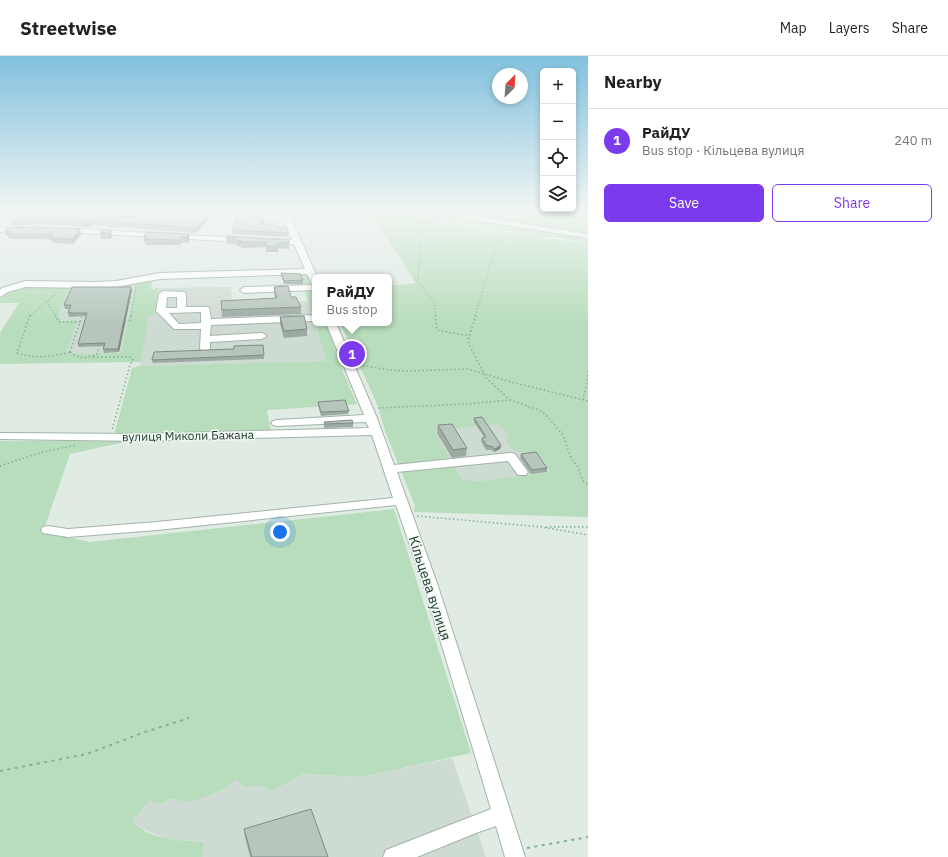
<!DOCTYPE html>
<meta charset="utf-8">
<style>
body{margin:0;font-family:"IBM Plex Sans",sans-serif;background:#f2f2f2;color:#222}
.controls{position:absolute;right:12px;top:12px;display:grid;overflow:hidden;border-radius:6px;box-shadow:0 2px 6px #0003}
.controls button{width:36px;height:36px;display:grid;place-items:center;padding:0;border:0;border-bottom:1px solid #e0e0e0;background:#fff;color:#222;font:20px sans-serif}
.compass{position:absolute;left:492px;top:12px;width:36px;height:36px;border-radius:50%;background:#fff;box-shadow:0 2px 6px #0003;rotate:25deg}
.you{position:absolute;left:280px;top:476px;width:14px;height:14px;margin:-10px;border:3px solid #fff;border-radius:50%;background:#1a73e8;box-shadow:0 0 0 6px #1a73e833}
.badge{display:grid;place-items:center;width:26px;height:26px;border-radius:50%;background:#7c3aed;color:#fff;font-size:13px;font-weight:700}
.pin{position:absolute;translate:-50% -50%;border:2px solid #fff;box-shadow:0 1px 4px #0006}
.popup{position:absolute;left:312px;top:218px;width:80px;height:52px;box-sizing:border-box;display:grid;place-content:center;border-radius:6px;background:#fff;filter:drop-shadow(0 1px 3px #0005);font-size:13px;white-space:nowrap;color:#767676}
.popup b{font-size:15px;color:#222}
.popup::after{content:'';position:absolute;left:50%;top:100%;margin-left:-8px;border:8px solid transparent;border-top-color:#fff}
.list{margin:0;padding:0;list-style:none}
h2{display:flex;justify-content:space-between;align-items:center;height:52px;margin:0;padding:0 16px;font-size:17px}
h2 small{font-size:13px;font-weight:400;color:#767676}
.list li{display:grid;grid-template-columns:26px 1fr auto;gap:12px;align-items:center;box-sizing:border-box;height:64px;padding:0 16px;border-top:1px solid #e0e0e0}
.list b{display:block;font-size:15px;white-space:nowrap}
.list p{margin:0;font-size:13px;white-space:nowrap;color:#767676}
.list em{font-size:13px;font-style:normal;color:#767676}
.actions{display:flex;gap:8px;padding:12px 16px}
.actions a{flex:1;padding:9px 0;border:1px solid #7c3aed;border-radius:6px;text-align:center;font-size:14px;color:#7c3aed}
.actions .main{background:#7c3aed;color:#fff}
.icon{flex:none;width:22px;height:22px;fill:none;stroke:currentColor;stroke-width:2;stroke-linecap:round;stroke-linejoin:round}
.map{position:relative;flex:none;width:588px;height:801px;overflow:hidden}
header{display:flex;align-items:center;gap:24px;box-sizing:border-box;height:56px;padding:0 20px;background:#fff;border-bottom:1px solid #e0e0e0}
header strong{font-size:19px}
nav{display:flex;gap:22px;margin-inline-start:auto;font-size:14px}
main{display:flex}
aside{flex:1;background:#fff}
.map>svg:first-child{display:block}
</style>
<header>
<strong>Streetwise</strong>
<nav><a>Map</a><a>Layers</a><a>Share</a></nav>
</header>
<main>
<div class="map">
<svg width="588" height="801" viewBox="0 0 588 801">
<rect width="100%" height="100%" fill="#e0ebe4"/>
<path fill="#cedbd3" d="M135 230 121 297 66 298 76 264 61 265 57 259 70 232Z
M231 231 233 249 308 245 326 305 140 310 149 259 155 258 158 232Z
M515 360 562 422 448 435 414 368Z
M452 702 486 801H202L204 786 165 783 139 771 132 765 149 745 161 748 172 742 187 746 236 724 245 730H262L272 735 303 718 362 721Z"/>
<path fill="#b8ddbc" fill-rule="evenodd" d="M366 155H376L495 177 588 187V461L414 456 415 450 385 375 378 350 340 267H389V230L416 227 382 174ZM497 368 509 378 506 384C519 405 524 391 539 400 543 403 548 412 550 416L475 426 461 423 434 374Z
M386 155H410L588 182V186L502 174Z
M469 155H512L509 161 516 163 520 155H573L588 157V177L466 159Z
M306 218 309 220 308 226 315 237V258H312L299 219Z
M152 223 151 233 158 232 155 259H149L141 306 0 308V277L19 247H0V240C19 224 47 231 70 232L58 258 61 265 77 264 66 298 121 297 135 230 118 231Z
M315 267H322L327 270 343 316 357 348 269 354 267 355 271 376 210 375 201 378 117 379 115 375 132 312 140 310 326 305Z
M0 385H130L70 398 43 476 90 486 394 453 471 697 362 721 303 718 272 735 262 730H245L236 724C228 732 199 745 187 746 183 746 176 743 172 742L161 748 149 745 132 765C151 785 179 784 204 786L202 801H0Z"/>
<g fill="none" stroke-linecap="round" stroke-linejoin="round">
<defs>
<path id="minor" d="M175 155C211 155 246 160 283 160L281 155H288L317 221H315V234L244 237 240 234 244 231 312 229 307 218 160 223 116 231 96 232 26 231 8 236 0 241V234L2 232 25 225 96 226 116 225 160 217 305 213 294 188 273 187 269 185 273 183 292 184 284 164H255L178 157Z
M420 155H440L588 178V182Z
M21 171 25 173 24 175 0 176V172Z
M62 172 242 182 246 184 242 186 65 176H62Z
M163 235 185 236 186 238V251H209L211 263 315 259V265L211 269 210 280 262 277 267 280 262 283 210 286V293L205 296 200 293 201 273H174L156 255 159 238ZM167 241H177V252H166ZM201 256V267L179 268 169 257Z
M326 267H336L377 362 394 409 511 397 515 398 528 416 526 419H518L508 405 397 416 438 530 525 801H505L496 770 476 777 417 801H383L386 794 491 753 424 530 396 449 157 474 68 481 43 477 41 474 43 471 48 470 68 473 157 466 393 442 372 379 141 385 0 383V377L141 378 369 372 366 366 277 370 273 369 271 367 273 365 277 364 364 359Z"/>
</defs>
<use href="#minor" stroke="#a3b3aa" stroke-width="2"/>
<path stroke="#80b098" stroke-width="1" stroke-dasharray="1.5 2" stroke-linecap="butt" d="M379 155 492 175 549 181
M480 155 511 160 514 155
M420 163 421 182 418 225 434 246 436 260
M46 245 56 260
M30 260 57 237
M131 260 136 231
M475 260 499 179 495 176"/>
<path stroke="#80b098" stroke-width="1.5" stroke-dasharray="1.5 2.5" stroke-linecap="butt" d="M30 259 17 297C35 303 52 301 70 296
M55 259 59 266H80
M435 259 437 274 469 280
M476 259 468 284 470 290 486 322 510 344
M130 265 131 259
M70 296C78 303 88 303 97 298L99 290
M70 296 82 260
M93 301H130L133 304 130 309 112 374
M359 309 389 314 409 315 468 313 511 326 588 345
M583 344 587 327 588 313
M378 352 466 348 510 344 539 354 547 360 563 379 571 402 578 411 583 425 588 428
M0 410 43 396 76 389
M417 460 542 471 588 479
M546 471H588"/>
<path stroke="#80b098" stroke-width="2" stroke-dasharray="3 4.5" stroke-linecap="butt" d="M0 715 87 698 145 676 189 662
M527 792 588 781"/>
<use href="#minor" fill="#fff" fill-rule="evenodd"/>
</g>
<path fill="#9daaa3" d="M21 155 210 161 196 177 117 171 116 172H108V170L93 169 86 171 38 168 12 170 11 165Z
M205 155H272L270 158Z
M264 161 265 166 263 169 278 172 288 177V181L232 178V174L236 168H235V163Z
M103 173 112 180 110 183H101L100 177Z
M5 175 81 178 73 188 52 187 51 184 47 183H9L8 180H6Z
M189 178V184L187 187H181V189H146V186H144V181Z
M226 182 289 184V193L278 192V196H266V191L241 192V190H237V188H227Z
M281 217 303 224V228H284L281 220Z
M131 231 132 234 119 296 104 297 103 293 104 290 78 291V288L86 260 69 261 68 257 70 253H65L64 249Z
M274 231 291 241 301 251V258L222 261 221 245 275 242 274 237Z
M280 261 307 273V280L284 282 280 268Z
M263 289 264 303 153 307 152 304Z
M318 346 349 355 348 358 321 360 318 350Z
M474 362 501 389 500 393 494 396 491 394H486L481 385 482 382 484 381 474 366Z
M324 366 353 367V371L324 372Z
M438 369 467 392 466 400 452 402 437 377Z
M521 398 547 412V416L531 418 520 402Z
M244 773 328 801H250L245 781Z"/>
<path fill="#7f8b84" d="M210 157V161L196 177V172Z
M264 161 265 166 261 173V168Z
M92 164 93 169 86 171 85 166Z
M80 173 81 178 73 188V183Z
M111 174 112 180 110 183 109 177Z
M189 178V184L187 187 186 181Z
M131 231 132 234 119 296 118 293Z
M501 389 500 393 494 396 495 393Z"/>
<path fill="#b6c6bd" stroke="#7f8b84" d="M21 155H194L210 157 196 172 116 166 115 168 107 167 108 165 92 164 85 166 37 164 11 165Z
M237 159 264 161 261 168 278 170 277 172H287L288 177 232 174 238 163H235Z
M37 171 80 173 73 183 51 182 53 179 46 178H8L10 175H5L6 172Z
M103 173 111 174 109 177H100Z
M146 176 189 178 186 181H181L180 184 145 183 146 181H144Z
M227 180 289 184V187H278V190L266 191V186H241V185L237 184V182H226Z
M281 217 300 218 303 224 284 225Z
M288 230 291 241H296L301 251 222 254 221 245 277 242 274 231Z
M72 231H131L118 293H103L105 287 78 288 87 257H68L71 249H64Z
M304 260 307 273 284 275 280 261Z
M263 289 264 299 152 304 154 296 234 293V290Z
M345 344 349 355 321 356 318 346Z
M482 361 501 389 495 393 491 390H487L482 382 486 381 484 379H485L474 362Z
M352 364 353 367 325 368 324 366Z
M452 368 467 392 453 394 438 369Z
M536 396 547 412 532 414 521 398Z
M311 753 328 801H252L244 773Z"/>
<linearGradient id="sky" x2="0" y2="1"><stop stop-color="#81c0de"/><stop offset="0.58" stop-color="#f1f6f3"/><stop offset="1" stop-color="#f1f6f3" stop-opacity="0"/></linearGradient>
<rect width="588" height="268" fill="url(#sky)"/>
<g text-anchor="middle" stroke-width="3" stroke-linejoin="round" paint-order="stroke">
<g font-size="12" fill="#213c30" stroke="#f1f8f3">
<text transform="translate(188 380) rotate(-1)" y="4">вулиця Миколи Бажана</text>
</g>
<g font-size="14" fill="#213c30" stroke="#f1f8f3">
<text transform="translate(430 532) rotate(72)" y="5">Кільцева вулиця</text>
</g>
</g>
</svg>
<div class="controls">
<button>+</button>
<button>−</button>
<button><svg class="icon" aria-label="locate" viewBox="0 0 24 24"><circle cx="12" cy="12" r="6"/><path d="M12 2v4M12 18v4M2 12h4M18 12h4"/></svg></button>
<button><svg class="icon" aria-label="layers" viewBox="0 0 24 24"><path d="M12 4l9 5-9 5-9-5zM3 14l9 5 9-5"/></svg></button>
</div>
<svg class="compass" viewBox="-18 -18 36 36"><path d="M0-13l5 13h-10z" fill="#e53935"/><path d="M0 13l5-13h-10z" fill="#767676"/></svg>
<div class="you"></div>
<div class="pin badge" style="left:352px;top:298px">1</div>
<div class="popup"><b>РайДУ</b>Bus stop</div>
</div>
<aside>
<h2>Nearby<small></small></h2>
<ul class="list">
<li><span class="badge">1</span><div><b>РайДУ</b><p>Bus stop · Кільцева вулиця</p></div><em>240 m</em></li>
</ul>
<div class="actions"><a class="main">Save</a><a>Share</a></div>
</aside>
</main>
